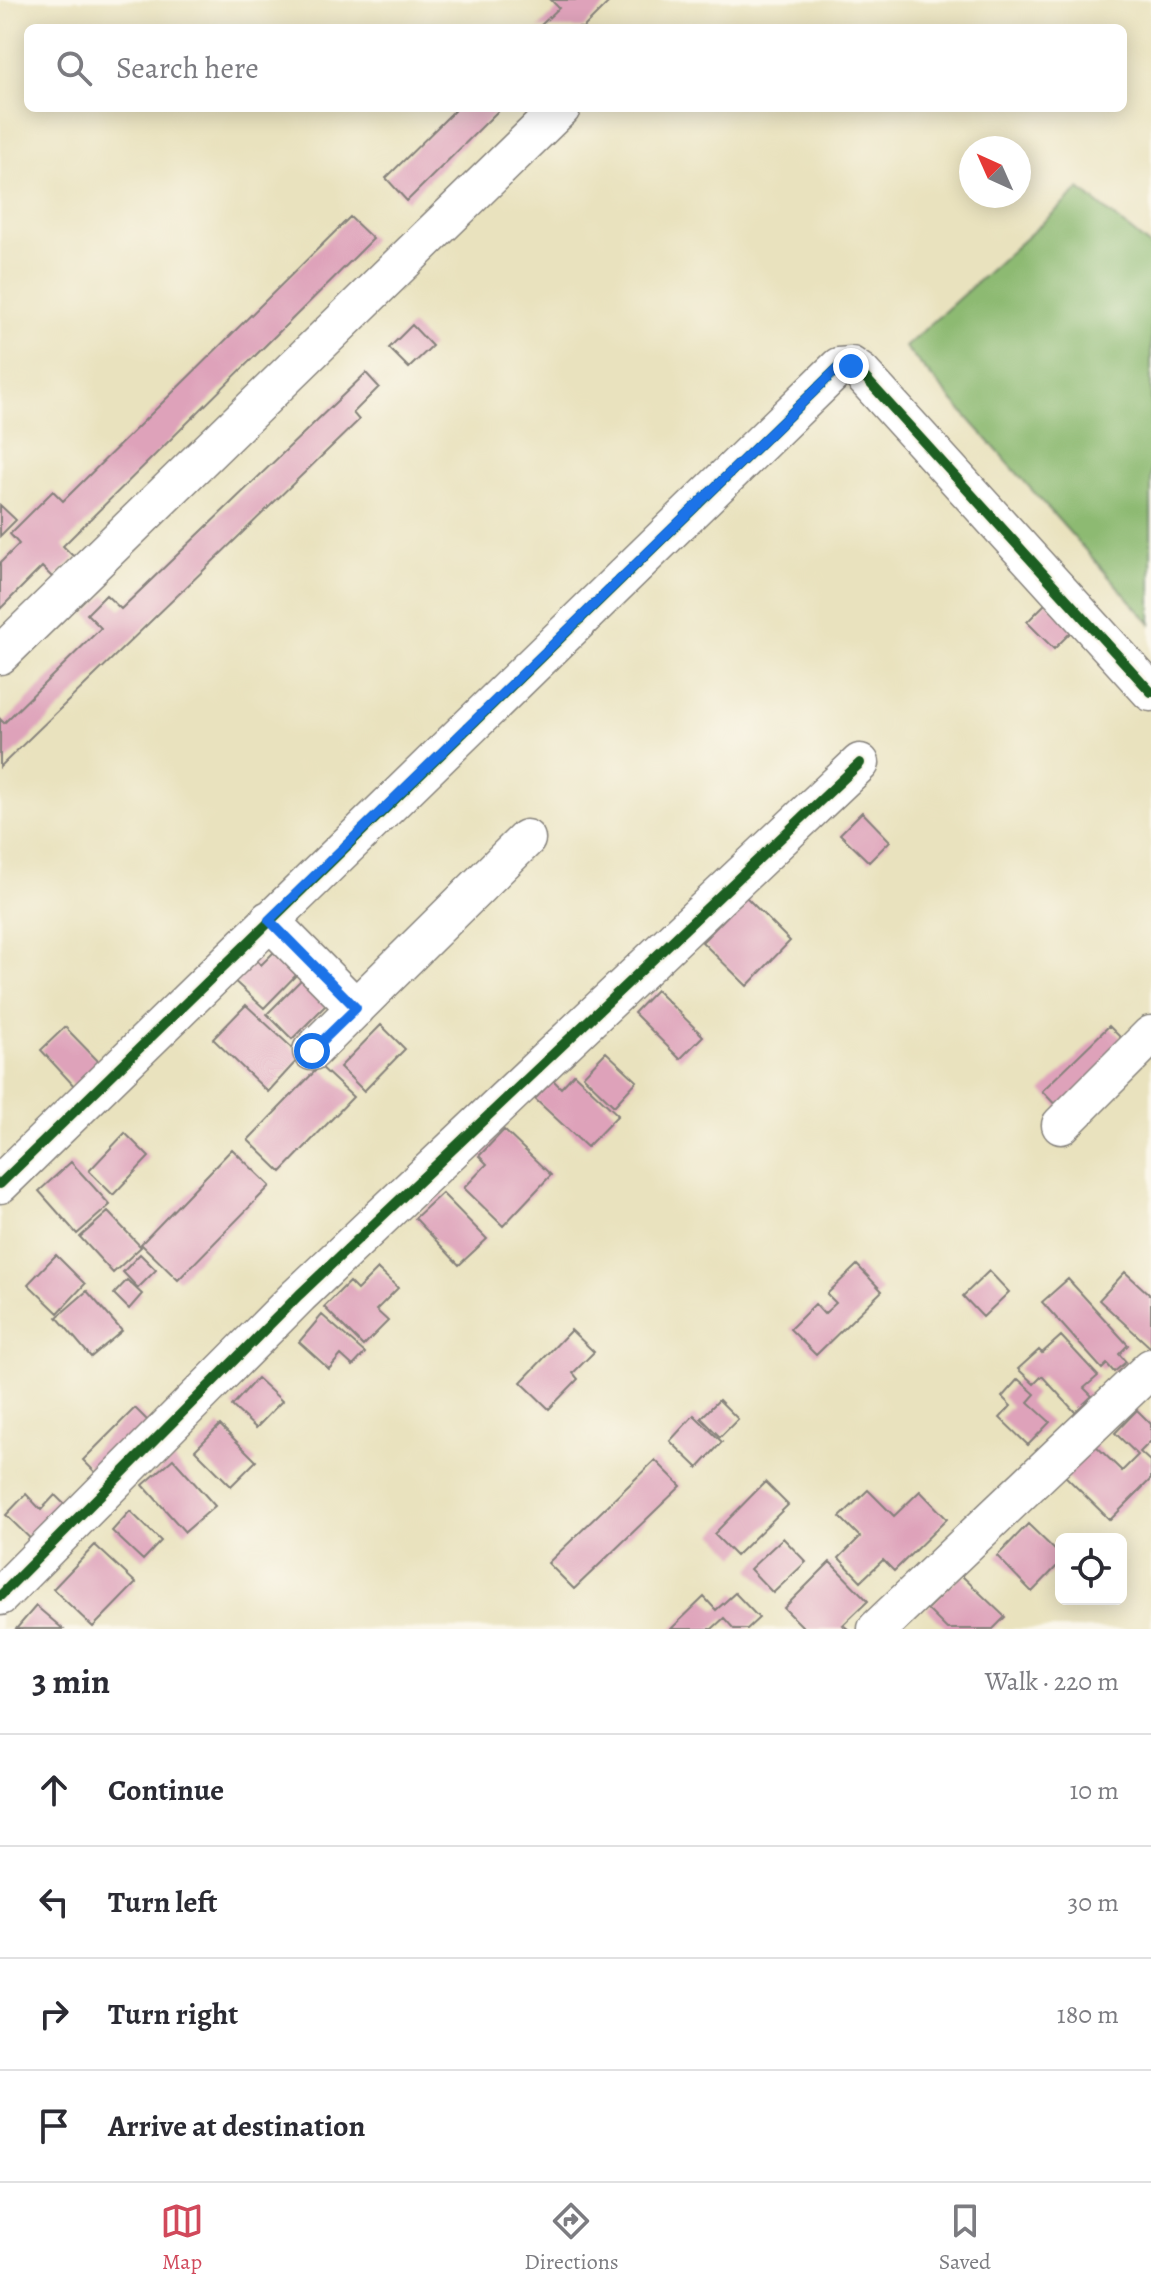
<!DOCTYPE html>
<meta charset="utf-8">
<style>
body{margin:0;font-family:Alegreya,serif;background:#f7f7f7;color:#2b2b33}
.controls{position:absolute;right:24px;bottom:24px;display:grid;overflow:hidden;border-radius:12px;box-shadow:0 4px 20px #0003}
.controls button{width:72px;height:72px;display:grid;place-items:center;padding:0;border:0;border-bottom:2px solid #e1e1e2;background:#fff;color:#2b2b33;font:40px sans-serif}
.compass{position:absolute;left:959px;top:136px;width:72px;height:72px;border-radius:50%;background:#fff;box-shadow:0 4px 20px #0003;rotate:315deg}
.stop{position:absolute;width:24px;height:24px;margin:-18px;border:6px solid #1a73e8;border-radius:50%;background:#fff}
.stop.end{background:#1a73e8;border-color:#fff;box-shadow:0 2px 8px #0008}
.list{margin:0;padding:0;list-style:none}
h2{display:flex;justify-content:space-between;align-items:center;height:104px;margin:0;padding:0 32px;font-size:34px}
h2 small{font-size:26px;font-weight:400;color:#7c7c81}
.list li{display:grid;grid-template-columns:52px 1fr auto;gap:24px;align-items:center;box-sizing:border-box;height:112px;padding:0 32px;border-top:2px solid #e1e1e2}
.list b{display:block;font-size:30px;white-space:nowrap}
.list em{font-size:26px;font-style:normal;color:#7c7c81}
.icon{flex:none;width:44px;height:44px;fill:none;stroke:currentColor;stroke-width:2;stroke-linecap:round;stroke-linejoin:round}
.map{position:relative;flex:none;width:1151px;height:1629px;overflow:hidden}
.search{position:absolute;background:#fff;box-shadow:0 4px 20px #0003;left:24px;right:24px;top:24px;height:88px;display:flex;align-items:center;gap:20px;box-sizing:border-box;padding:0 28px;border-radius:12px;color:#7c7c81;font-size:30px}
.sheet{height:552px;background:#fff}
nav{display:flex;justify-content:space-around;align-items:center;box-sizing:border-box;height:112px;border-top:2px solid #e1e1e2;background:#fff;font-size:22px;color:#7c7c81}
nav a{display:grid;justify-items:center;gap:4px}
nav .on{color:#d1495b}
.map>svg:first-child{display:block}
</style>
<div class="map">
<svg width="1151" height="1629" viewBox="0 0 1151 1629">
<rect width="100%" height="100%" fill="#fbf7ec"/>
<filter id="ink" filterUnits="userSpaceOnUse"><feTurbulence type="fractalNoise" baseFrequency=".0125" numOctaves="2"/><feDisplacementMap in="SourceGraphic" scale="16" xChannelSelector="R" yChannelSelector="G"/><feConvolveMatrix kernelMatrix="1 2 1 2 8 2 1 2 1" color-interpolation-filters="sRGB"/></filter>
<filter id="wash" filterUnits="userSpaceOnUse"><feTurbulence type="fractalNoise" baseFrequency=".006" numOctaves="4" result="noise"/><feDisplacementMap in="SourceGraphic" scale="32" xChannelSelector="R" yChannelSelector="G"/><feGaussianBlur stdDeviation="1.8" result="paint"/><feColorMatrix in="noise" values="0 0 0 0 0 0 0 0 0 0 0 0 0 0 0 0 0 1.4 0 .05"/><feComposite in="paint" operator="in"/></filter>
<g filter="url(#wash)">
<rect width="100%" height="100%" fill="#e9e2be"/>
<path fill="#8dba72" stroke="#586e56" stroke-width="2" d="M1080 189 1151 247V624L905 347Z"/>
<g id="blocks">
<path fill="#dea2ba" d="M551 0H605L608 3 583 28H538L559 8Z
M457 108H501L407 201 386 178Z
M350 217 373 239 63 546 75 558 54 579 42 567 0 609V563L19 544 10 534 53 491 63 501Z
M412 325 432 346 409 368 389 348Z
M366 373 379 387 353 413 359 420 0 767V719L4 723 101 628 87 614 106 595 121 609Z
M0 505 16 520 0 536Z
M1047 602 1074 629 1054 649 1027 622Z
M862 812 890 841 869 862 840 834Z
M746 897 790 941 747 986 702 942Z
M281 945 304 967 264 1008 231 978 253 956 261 965Z
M308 973 333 998 292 1039 267 1014Z
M656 990 703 1036 680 1059 634 1013Z
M246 1005 301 1056 268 1092 213 1039Z
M381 1025 405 1049 364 1091 340 1067Z
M1109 1026 1132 1049 1064 1114 1042 1091Z
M65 1027 101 1064 76 1088 41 1050Z
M606 1052 637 1081 614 1106 583 1076Z
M320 1066 353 1097 281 1172 248 1140Z
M574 1074 618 1115 587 1147 535 1099 553 1080 561 1088Z
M504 1130 551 1175 503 1226 464 1188 487 1164 479 1156Z
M125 1133 149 1157 113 1195 89 1171Z
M232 1149 270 1186 178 1280 141 1244Z
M71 1162 110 1205 77 1234 39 1191Z
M442 1193 487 1239 459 1265 415 1218Z
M108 1212 141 1247 113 1273 80 1237Z
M140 1254 156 1270 138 1288 123 1272Z
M56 1255 85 1284 58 1313 28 1284Z
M857 1265 882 1291 816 1355 790 1329 815 1304 824 1314 836 1303 827 1294Z
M378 1269 398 1288 376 1310 388 1321 363 1346 324 1307 349 1282 357 1290Z
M989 1271 1009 1292 983 1317 963 1296Z
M1125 1272 1151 1296V1348L1099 1300Z
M1068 1279 1128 1345 1119 1354 1126 1362 1114 1372 1107 1364 1102 1369 1042 1302Z
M127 1280 142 1294 129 1309 114 1294Z
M87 1291 122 1331 91 1357 57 1317Z
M322 1315 365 1353 353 1366 341 1355 329 1369 299 1342Z
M571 1330 594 1352 573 1373 578 1379 549 1409 521 1382Z
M1061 1336 1098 1376 1084 1388 1092 1396 1075 1412 1042 1376 1034 1384 1018 1369 1039 1350 1042 1353Z
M257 1378 282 1401 256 1428 232 1406Z
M1018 1379 1035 1394 1028 1402 1050 1422 1028 1445 1000 1418 1011 1406 1002 1397Z
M719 1400 738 1419 720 1437 701 1418Z
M135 1408 156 1429 104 1481 83 1460Z
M1137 1410 1151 1424V1441L1140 1452 1151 1462V1479L1110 1520 1062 1473 1092 1442 1122 1471 1138 1455 1115 1433Z
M694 1415 722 1442 698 1468 670 1441Z
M220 1425 256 1461 231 1486 195 1450Z
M173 1459 215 1506 185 1532 143 1485Z
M655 1460 681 1486 574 1589 548 1563Z
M765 1482 788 1505 736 1556 714 1534Z
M868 1490 894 1516 920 1491 947 1519 894 1571 883 1560 861 1581 839 1558 860 1537 840 1517Z
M26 1494 41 1510 55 1495 74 1514 40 1548 6 1515Z
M130 1511 161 1541 143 1560 112 1531Z
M1028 1524 1061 1556V1562L1032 1592 997 1556Z
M783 1538 806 1562 773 1593 750 1569Z
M95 1545 136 1583 93 1627 53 1589Z
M830 1562 868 1601 843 1625 848 1629H805L784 1608Z
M961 1575 1005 1617 993 1629H947L927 1609Z
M735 1593 759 1618 747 1629H734L724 1618 712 1629H671L704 1597 716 1610Z
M36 1606 63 1629H16Z"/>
</g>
</g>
<g filter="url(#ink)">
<use href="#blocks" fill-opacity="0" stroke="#86827c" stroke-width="2"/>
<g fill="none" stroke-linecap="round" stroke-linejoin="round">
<defs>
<path id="minor" d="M0 655 561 108
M269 920 356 1008
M312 1051 526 839
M1061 1125 1151 1035
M0 1184 839 367 851 366 861 373 1151 692
M0 1596 299 1295 860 763
M877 1629 1151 1368"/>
</defs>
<use href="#minor" stroke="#86827c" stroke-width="41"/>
<use href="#minor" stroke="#fff" stroke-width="38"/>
<defs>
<path id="cycleway" d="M0 1184 839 367 851 366 861 373 1151 692
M0 1596 299 1295 860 763"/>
</defs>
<use href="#cycleway" stroke="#fbf7ec" stroke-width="15"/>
<use href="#cycleway" stroke="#1b5e20" stroke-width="10"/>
</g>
</g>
<g fill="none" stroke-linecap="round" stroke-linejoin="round" filter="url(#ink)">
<path stroke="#1a73e8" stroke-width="10" d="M312 1051 356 1008 269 920 839 367 851 366"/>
</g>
</svg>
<div class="controls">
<button><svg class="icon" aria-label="locate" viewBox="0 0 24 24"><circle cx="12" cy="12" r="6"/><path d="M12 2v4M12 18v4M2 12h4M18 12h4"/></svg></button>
</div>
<svg class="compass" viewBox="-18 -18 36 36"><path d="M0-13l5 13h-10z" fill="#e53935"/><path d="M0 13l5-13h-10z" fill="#7c7c81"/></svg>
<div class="stop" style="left:312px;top:1051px"></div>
<div class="stop end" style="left:851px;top:366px"></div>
<div class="search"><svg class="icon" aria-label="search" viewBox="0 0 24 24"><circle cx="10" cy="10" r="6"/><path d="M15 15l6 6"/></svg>Search here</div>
</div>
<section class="sheet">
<h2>3 min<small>Walk · 220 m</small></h2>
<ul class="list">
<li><svg class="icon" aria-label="ahead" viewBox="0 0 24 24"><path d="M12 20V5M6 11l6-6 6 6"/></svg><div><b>Continue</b></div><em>10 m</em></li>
<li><svg class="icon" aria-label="left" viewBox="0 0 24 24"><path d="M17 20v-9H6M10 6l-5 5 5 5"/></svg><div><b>Turn left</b></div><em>30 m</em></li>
<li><svg class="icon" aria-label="right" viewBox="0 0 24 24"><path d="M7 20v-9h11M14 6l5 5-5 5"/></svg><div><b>Turn right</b></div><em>180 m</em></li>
<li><svg class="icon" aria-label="arrive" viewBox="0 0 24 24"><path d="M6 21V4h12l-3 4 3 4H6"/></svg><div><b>Arrive at destination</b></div></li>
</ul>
</section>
<nav>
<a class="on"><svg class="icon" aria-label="map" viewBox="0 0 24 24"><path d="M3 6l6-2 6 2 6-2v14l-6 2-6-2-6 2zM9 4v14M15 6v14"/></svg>Map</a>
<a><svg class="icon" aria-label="directions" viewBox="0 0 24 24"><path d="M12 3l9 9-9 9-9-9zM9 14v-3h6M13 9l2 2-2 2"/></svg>Directions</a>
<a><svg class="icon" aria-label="saved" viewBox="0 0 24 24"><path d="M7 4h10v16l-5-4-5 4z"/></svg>Saved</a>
</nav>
